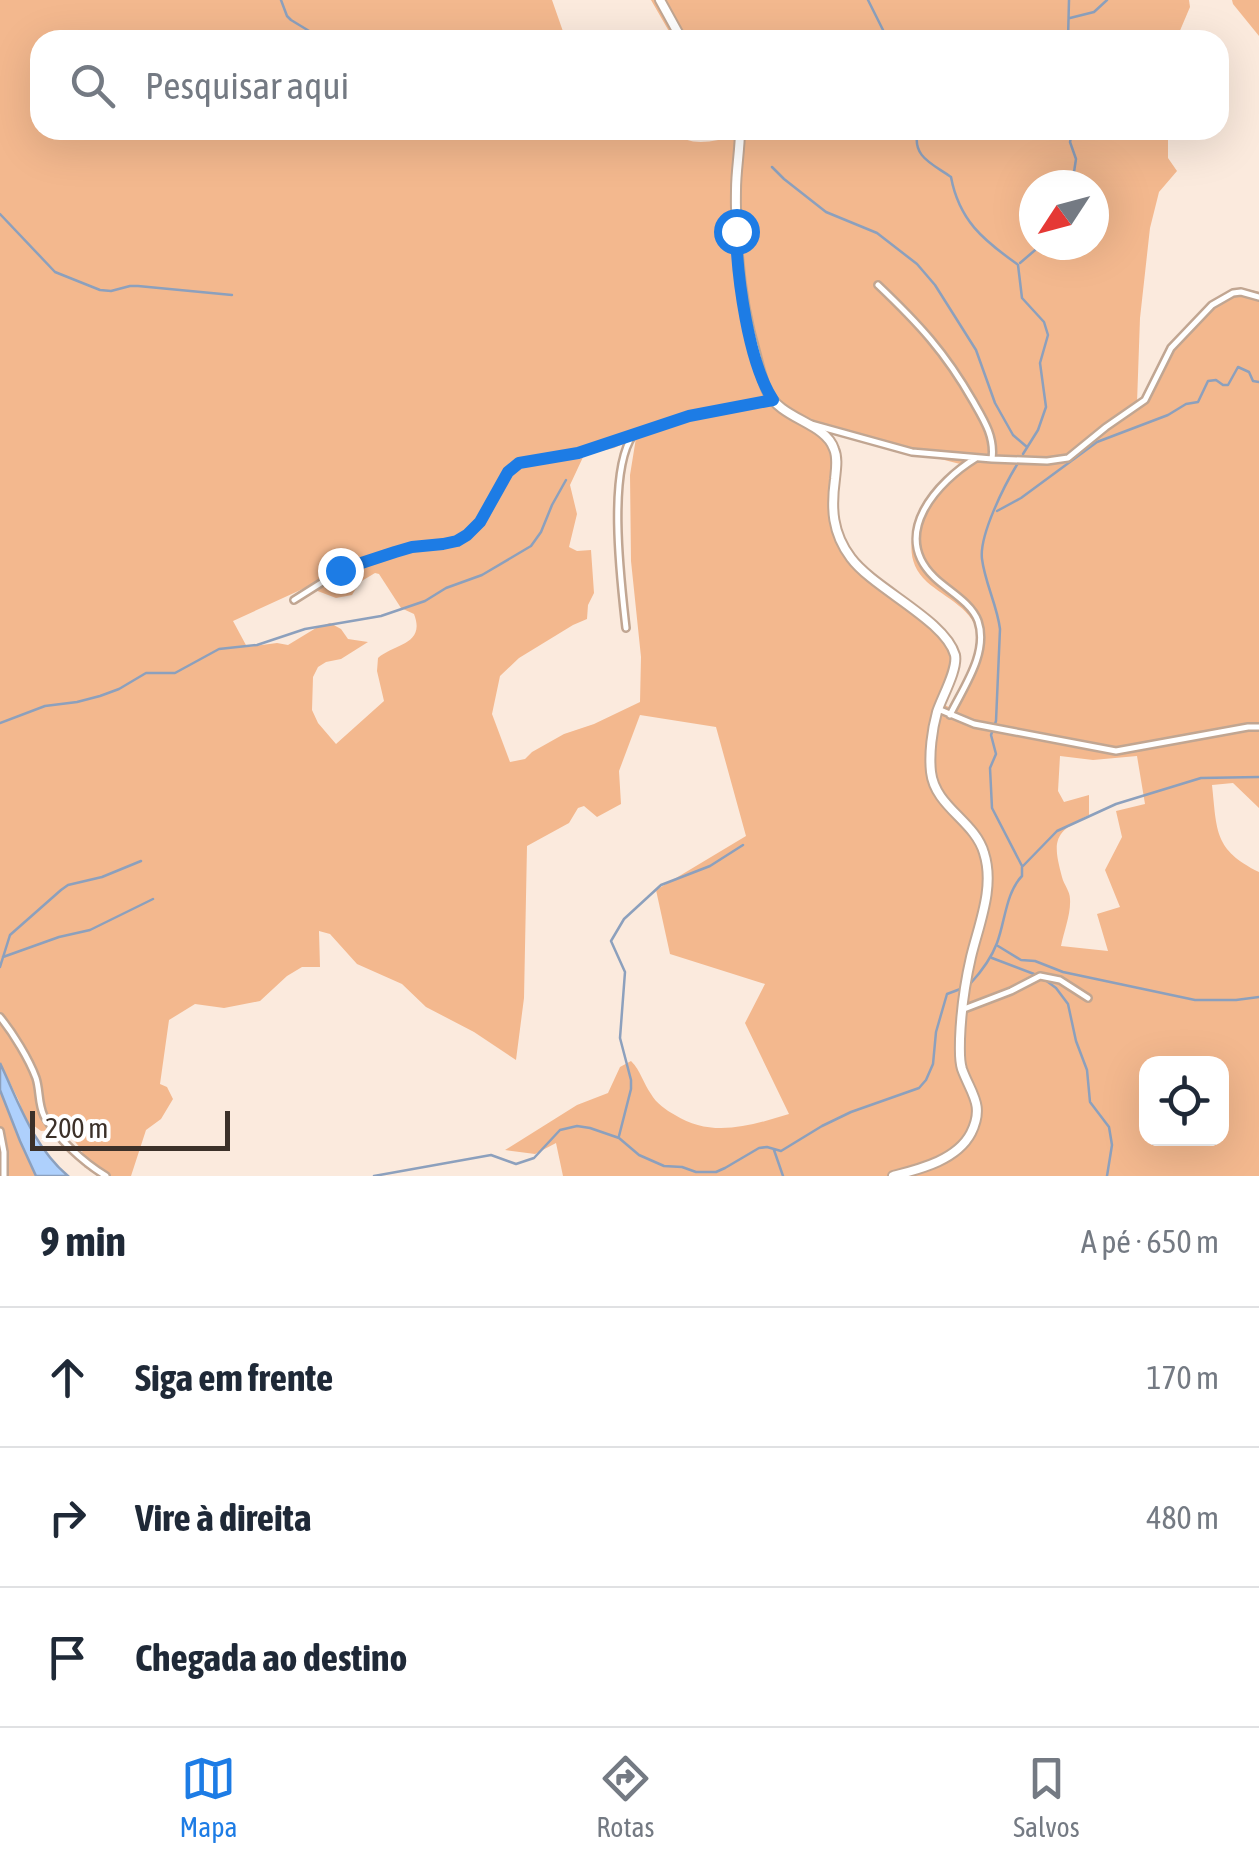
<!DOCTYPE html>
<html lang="pt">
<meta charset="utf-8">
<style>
body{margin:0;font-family:"Asap Condensed",sans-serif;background:#f2f2f3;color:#1f2937}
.controls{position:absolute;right:30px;bottom:30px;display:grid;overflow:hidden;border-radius:20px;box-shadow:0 10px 40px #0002}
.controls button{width:90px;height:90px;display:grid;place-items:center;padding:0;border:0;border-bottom:2px solid #e0e1e3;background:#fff;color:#1f2937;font:50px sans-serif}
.compass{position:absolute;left:1019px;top:170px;width:90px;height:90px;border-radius:50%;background:#fff;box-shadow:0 10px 40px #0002;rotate:234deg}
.scale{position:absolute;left:30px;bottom:25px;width:200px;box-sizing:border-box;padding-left:10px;border:5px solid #3c3129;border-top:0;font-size:28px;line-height:35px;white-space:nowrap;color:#3c3129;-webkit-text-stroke:8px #fff;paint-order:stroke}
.stop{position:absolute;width:30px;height:30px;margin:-22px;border:8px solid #1d7ce5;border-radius:50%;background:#fff}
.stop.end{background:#1d7ce5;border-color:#fff;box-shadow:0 2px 10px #0008}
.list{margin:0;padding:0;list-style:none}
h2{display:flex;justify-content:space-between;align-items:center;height:130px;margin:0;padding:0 40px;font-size:42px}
h2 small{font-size:32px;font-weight:400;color:#747a83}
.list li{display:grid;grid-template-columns:65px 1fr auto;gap:30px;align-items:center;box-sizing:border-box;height:140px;padding:0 40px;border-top:2px solid #e0e1e3}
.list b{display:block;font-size:38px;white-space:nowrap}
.list em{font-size:32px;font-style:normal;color:#747a83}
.icon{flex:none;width:55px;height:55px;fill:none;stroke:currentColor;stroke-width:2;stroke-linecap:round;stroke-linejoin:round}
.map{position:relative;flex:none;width:1259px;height:1176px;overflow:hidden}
.search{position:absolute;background:#fff;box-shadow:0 10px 40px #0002;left:30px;right:30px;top:30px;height:110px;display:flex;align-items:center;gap:25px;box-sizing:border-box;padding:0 35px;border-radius:30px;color:#747a83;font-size:38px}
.sheet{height:550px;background:#fff}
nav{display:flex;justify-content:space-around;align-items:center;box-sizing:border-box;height:140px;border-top:2px solid #e0e1e3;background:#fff;font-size:28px;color:#747a83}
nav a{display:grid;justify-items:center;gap:5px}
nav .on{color:#1d7ce5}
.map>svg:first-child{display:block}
</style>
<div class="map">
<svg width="1259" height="1176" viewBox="0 0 1259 1176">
<rect width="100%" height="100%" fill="#fbeadd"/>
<path fill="#f3b88e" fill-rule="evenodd" d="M0 0H552L566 40H40V130H671C691 149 712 141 737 136L736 130H1168V158L1177 171 1159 192 1150 228 1140 318 1137 403C1156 392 1157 367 1170 349 1182 331 1221 291 1244 289 1250 289 1253 291 1259 292V808L1233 783 1212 785C1217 831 1214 850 1259 872V1176H563L556 1143 535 1154 505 1150 577 1105 608 1093 620 1067 631 1061C641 1071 643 1083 651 1094 656 1103 666 1110 675 1115 711 1138 750 1126 789 1114L745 1023 765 984 670 954 656 890 746 836 716 727 640 715 619 771 621 804 597 817 584 806 578 808 569 823 527 846 524 998 516 1060 474 1032 426 1007 402 984 357 964 330 934 319 931 320 967H302L287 976 260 1001 224 1008 195 1004 169 1020 160 1084 167 1087 173 1099 161 1119 146 1130 131 1176H100L84 1167 82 1150 64 1129 41 1131 33 1125H27L19 1101 0 1063ZM1034 185H1094V245H1034ZM827 430 960 464C931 490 888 547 927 582 945 598 976 610 978 637 980 662 963 687 952 709L945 705C959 674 968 661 945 631L870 578 837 532 835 488 838 451ZM636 438 630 475 631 561 641 657 640 702 594 724 564 734 532 752 525 759 510 762 492 714 500 676 519 658 573 625 587 619 588 605 594 593 591 550 577 551 569 547 577 514 570 485 584 455 614 448ZM375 573 379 574 401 608 414 614C426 645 394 644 378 658L377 671 384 701 336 744 318 723 312 710 313 677 318 667 326 662 341 659 368 642 348 639 341 629 330 623 316 628 288 645 277 643 247 647 233 621 307 587 336 598 352 595 360 582ZM1060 756 1093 760 1137 756 1145 804 1116 811 1122 837 1105 870 1120 907 1097 914 1108 951 1061 946C1064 931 1071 914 1070 899 1070 891 1064 885 1062 877 1052 840 1054 832 1089 815V795L1064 802 1058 791ZM1146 1064H1222V1138H1146Z
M651 0H1189L1190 7 1176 40H674Z
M1232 0H1259V36L1233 4Z
M0 1090 20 1141 36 1176H0Z"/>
<path fill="#aed0fc" stroke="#8ca0bd" stroke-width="2.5" d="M0 1063C19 1103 33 1146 68 1176H36L20 1141 0 1090Z"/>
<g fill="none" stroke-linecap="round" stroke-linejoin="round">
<path stroke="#8ca0bd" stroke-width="2.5" d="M281 0 287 16 291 20 324 40
M868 0 888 40
M1070 18 1094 12 1107 0
M1068 40 1069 0
M918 130C911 157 933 164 951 177 959 220 983 240 1017 264
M772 167 784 179 826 212 877 233 917 264 935 285 976 350 995 403 1013 435 1027 447
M1072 185 1076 159 1070 142 1073 130
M0 214 55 272 100 290 111 291 130 286H138L232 295
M1020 263 1041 245
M1018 265 1022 298 1044 322 1048 335 1040 363 1046 407 1038 430 1023 454
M1018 463C1005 484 979 535 982 559 985 583 997 605 1000 629L996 721 991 735 996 754 990 768 992 808 1022 866
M997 511 1021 498 1097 442 1168 415 1186 404 1198 402 1208 381 1216 380 1223 385H1228L1238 367 1249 372 1253 381 1259 382
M0 723 45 706 77 702 100 696 119 689 146 673H175L219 649 257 645 305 629 381 616 425 601 446 588 482 575 531 546 541 532 552 505 566 480
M998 946 1021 960 1035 961 1063 972 1195 1000H1236L1259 997
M3 957 59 937 90 930 153 899
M992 958 1034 974
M0 967 10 935 61 890 68 885 102 877 141 861
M1044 979 1056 988 1068 1004 1076 1041 1087 1070 1090 1102 1109 1127 1112 1145 1107 1176
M970 984C981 972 991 959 997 943 1005 922 1006 892 1022 876V867L1057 831 1116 804 1201 778 1259 777
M619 1136 631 1089V1080L620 1038 625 972 611 941 624 919 661 885 710 866 743 845
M774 1150 783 1176
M374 1176 491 1155 516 1164 534 1158 560 1130 577 1126 590 1128 619 1138 639 1155 664 1166 682 1167 696 1172H716L725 1168 759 1148 767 1147 781 1151 822 1126 851 1112 919 1088 926 1080 933 1064 936 1032 947 994 963 988"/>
<defs>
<path id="street" d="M878 285C919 324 945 352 973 401 984 420 995 437 992 459
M811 424 912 452 992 459 1047 461 1068 458 1106 427 1145 400 1171 348 1212 305 1233 293 1241 292 1259 297
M294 600 340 571 395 552 412 547 443 544 457 541 467 535 481 522 508 472 519 463 579 453 689 416 773 400
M626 628C621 583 607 472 633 435
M938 709 974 724 1116 751 1248 727H1259
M950 715C963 688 989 653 978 621 971 602 947 590 934 577 890 534 937 482 976 458
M964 1009 1011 991 1040 976 1060 980 1088 998
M0 1017C13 1033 29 1059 36 1078 40 1090 38 1104 44 1116 58 1139 83 1162 106 1176
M0 1131 4 1152V1176"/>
<path id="secondary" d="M660 0 682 40
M740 130C740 150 736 170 736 190 735 246 740 301 756 355 759 367 762 380 767 391 781 420 825 422 834 449 838 458 836 469 835 479 831 508 832 533 851 558 874 589 945 620 955 655 958 669 942 697 937 712 932 730 929 754 931 772 935 807 975 821 984 853 995 887 979 924 971 957 965 983 961 1012 960 1039 960 1049 959 1060 962 1069 971 1094 985 1105 971 1133 957 1160 920 1169 893 1176"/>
</defs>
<use href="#street" stroke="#c1a692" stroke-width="10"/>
<use href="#secondary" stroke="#c1a692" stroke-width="12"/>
<use href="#street" stroke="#fff" stroke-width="5"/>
<use href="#secondary" stroke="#fff" stroke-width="8"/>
</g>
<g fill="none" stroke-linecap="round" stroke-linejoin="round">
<path stroke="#1d7ce5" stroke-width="12" d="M340 570 395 552 412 547 443 544 457 541 467 535 480 522 508 472 519 463 578 453 689 416 773 400C748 362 737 276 736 231"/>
</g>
</svg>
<div class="controls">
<button><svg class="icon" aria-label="locate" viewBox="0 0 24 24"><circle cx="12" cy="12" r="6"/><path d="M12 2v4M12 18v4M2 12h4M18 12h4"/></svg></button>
</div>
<svg class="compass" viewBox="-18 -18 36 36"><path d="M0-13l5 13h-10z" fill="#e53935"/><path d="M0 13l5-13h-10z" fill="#747a83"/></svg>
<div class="scale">200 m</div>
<div class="stop" style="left:736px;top:231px"></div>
<div class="stop end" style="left:340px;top:570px"></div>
<div class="search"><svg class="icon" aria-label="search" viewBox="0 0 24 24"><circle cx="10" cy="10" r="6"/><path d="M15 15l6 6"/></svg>Pesquisar aqui</div>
</div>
<section class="sheet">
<h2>9 min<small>A pé · 650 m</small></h2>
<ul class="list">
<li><svg class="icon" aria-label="ahead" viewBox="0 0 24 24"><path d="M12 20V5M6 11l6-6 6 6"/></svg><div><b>Siga em frente</b></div><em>170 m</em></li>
<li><svg class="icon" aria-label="right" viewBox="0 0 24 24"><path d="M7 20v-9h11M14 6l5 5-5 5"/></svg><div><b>Vire à direita</b></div><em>480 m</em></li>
<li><svg class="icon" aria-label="arrive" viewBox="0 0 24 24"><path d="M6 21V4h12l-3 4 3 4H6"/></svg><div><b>Chegada ao destino</b></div></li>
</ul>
</section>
<nav>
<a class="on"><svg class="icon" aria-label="map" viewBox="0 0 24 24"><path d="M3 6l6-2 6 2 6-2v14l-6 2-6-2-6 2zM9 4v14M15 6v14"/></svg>Mapa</a>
<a><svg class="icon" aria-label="directions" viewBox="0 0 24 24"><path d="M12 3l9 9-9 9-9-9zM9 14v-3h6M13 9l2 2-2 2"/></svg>Rotas</a>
<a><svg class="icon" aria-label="saved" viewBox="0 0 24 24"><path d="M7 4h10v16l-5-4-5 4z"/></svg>Salvos</a>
</nav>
